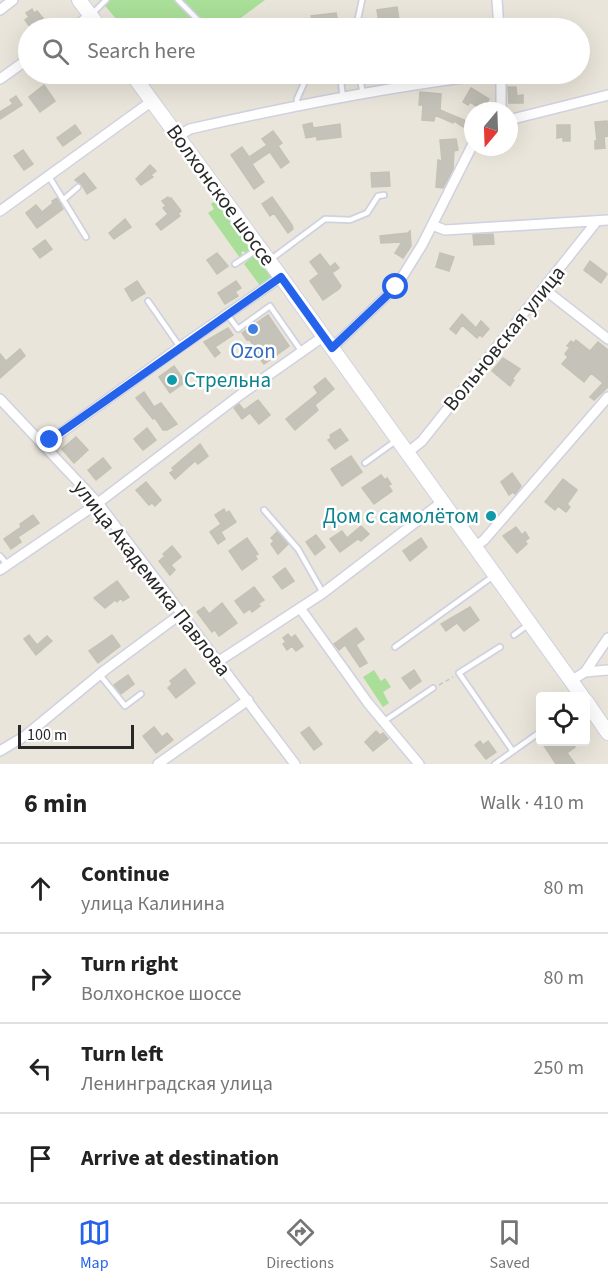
<!DOCTYPE html>
<meta charset="utf-8">
<style>
body{margin:0;font-family:"Source Sans 3",sans-serif;background:#f2f2f2;color:#222}
.controls{position:absolute;right:18px;bottom:18px;display:grid;overflow:hidden;border-radius:6px;box-shadow:0 6px 24px #0002}
.controls button{width:54px;height:54px;display:grid;place-items:center;padding:0;border:0;border-bottom:2px solid #e0e0e0;background:#fff;color:#222;font:30px sans-serif}
.compass{position:absolute;left:464px;top:102px;width:54px;height:54px;border-radius:50%;background:#fff;box-shadow:0 6px 24px #0002;rotate:199deg}
.scale{position:absolute;left:18px;bottom:15px;width:116px;box-sizing:border-box;padding-left:6px;border:3px solid #282828;border-top:0;font-size:16px;line-height:21px;white-space:nowrap;color:#282828;-webkit-text-stroke:4px #fff;paint-order:stroke}
.stop{position:absolute;width:18px;height:18px;margin:-14px;border:4px solid #2563eb;border-radius:50%;background:#fff}
.stop.end{background:#2563eb;border-color:#fff;box-shadow:0 2px 6px #0008}
.list{margin:0;padding:0;list-style:none}
h2{display:flex;justify-content:space-between;align-items:center;height:78px;margin:0;padding:0 24px;font-size:26px}
h2 small{font-size:20px;font-weight:400;color:#767676}
.list li{display:grid;grid-template-columns:39px 1fr auto;gap:18px;align-items:center;box-sizing:border-box;height:90px;padding:0 24px;border-top:2px solid #e0e0e0}
.list b{display:block;font-size:22px;white-space:nowrap}
.list p{margin:0;font-size:20px;white-space:nowrap;color:#767676}
.list em{font-size:20px;font-style:normal;color:#767676}
.icon{flex:none;width:33px;height:33px;fill:none;stroke:currentColor;stroke-width:2;stroke-linecap:round;stroke-linejoin:round}
.map{position:relative;flex:none;width:608px;height:764px;overflow:hidden}
.search{position:absolute;background:#fff;box-shadow:0 6px 24px #0002;left:18px;right:18px;top:18px;height:66px;display:flex;align-items:center;gap:15px;box-sizing:border-box;padding:0 21px;border-radius:33px;color:#767676;font-size:22px}
.sheet{height:438px;background:#fff}
nav{display:flex;justify-content:space-around;align-items:center;box-sizing:border-box;height:84px;border-top:2px solid #e0e0e0;background:#fff;font-size:16px;color:#767676}
nav a{display:grid;justify-items:center;gap:3px}
nav .on{color:#2563eb}
.map>svg:first-child{display:block}
</style>
<div class="map">
<svg width="608" height="764" viewBox="0 0 608 764">
<rect width="100%" height="100%" fill="#eae5da"/>
<path fill="#a9df98" d="M100 0H265L227 28H124Z
M215 201 251 250 246 253 243 251 241 253 243 256 240 258 208 213 214 209 211 204Z
M254 255 271 277 270 281 261 287 244 264Z
M374 670 381 681 385 678 391 687 383 692 389 703 383 707 363 677Z"/>
<path fill="#c5c3b9" stroke="#c5c1b4" stroke-width="1.5" d="M397 7 399 20 379 23 377 10Z
M32 9 34 13 37 11 43 18 40 20 42 23 35 28H31L25 20 29 17 26 13Z
M336 13 339 28H278L277 25 312 20 311 16Z
M44 85 55 101 40 112 29 97Z
M508 87H516L517 96 523 95V103H509Z
M471 88 489 99 483 110 470 102 468 105 463 102Z
M420 92 441 94 440 110 466 121 463 127 454 121 453 123 435 115 434 121 422 120 423 105H419Z
M16 96 22 105 0 119V112L13 104 10 100Z
M607 121 608 136 604 137 605 148 595 149V141H597L595 122Z
M312 123 313 128 340 124 341 137 317 140V136L306 138 303 125Z
M75 125 81 133 63 146 57 138Z
M557 125H570V141H563V137L557 138Z
M273 131 282 143 278 146 289 162 281 168 270 152 252 164 264 182 254 189 231 155 242 147 249 157 267 145 262 139Z
M456 139 458 150 454 151 453 169 443 188 436 187 438 160 442 161 440 140Z
M23 150 33 164 24 170 14 156Z
M150 165 156 171 151 175 153 177 141 185 136 179Z
M389 172 390 186 372 187 371 173Z
M84 173 96 188 87 194 82 185 75 180Z
M168 197 170 199 171 198 181 211 178 214 180 216 161 230 156 224 168 214 163 208 166 206 162 201Z
M272 197 292 225 293 229 288 233 274 213 270 216 262 204Z
M57 198 63 209 37 228 26 213 36 205 42 212 53 203 52 201Z
M125 219 131 227 114 239 109 233Z
M410 231 411 246 403 258 395 253 402 242 381 243 380 236 408 233Z
M493 234 494 244 474 245 473 235Z
M45 240 52 249 40 258 33 249Z
M217 253 228 266 217 274 207 260Z
M440 253 454 257 449 271 436 267Z
M320 254 330 267 335 263 339 268 332 273 341 286 339 289 323 300 310 281 319 274 310 262Z
M590 261 607 274 601 283 584 270Z
M137 281 145 293 132 301 125 289Z
M236 281 241 288 235 292 238 296 225 304 218 293Z
M462 314 476 328 481 321 489 329 482 337 480 334 477 338 462 325 456 334 450 329Z
M268 315 289 346 264 364 258 356 260 355 249 339 247 340 242 333Z
M228 328 233 335 215 347 220 353 215 357 204 342Z
M576 340 590 351 598 342 608 350V387L594 400 590 397 603 383 591 373 584 382 562 364 568 357 565 354 570 347 567 346 571 341 574 343Z
M20 349 25 356 0 378V354L6 361Z
M503 358 520 369 512 379 514 380 510 386 492 371Z
M174 366 185 382 170 393 159 377Z
M325 378 334 389 315 405 318 410 295 430 286 419 318 393 314 387Z
M144 392 154 407 161 403 177 424 167 430H163L155 418 153 419 136 398Z
M258 400 270 415 259 424 250 413 242 419 234 408 239 404 244 410Z
M147 428 156 440 143 450 134 439Z
M340 429 348 440 335 449 328 440 331 438 330 435Z
M76 437 88 450 74 463 62 449Z
M200 444 208 456 198 464 195 461 175 479 170 473 174 470 172 468Z
M351 456 362 472 342 486 331 469Z
M103 458 111 468 96 480 88 470Z
M512 473 521 486 515 494 513 492 509 495 501 482Z
M381 475 385 480 387 478 391 484 388 485 392 491 374 504 362 488Z
M563 479 577 490 567 504 570 507 566 512 558 506 555 510 545 502Z
M146 482 161 500 155 506 152 503 149 505 136 490Z
M224 509 226 513 229 511 236 522 221 532 225 539 218 544 210 532 221 524 215 515Z
M33 515 39 523 18 537 21 542 11 549 4 539 21 527 20 524Z
M361 526 369 534 361 541 358 539 340 552 330 539 342 531 347 538Z
M516 527 522 535 525 532 529 538 525 541 527 544 517 553 503 536Z
M277 532 288 544 278 554 271 544 274 541 271 538Z
M316 535 325 547 315 555 306 542Z
M247 538 258 554 255 555 257 559 242 570 229 551Z
M421 538 427 547 410 561 403 551Z
M172 546 181 557 171 565 175 570 170 575 159 561 165 556 163 554Z
M285 568 294 581 282 589 273 577Z
M117 581 129 597 123 601 121 598 117 602 115 600 105 608 94 598Z
M254 587 264 600 258 604 260 606 252 612 250 609 244 613 235 601Z
M222 603 237 623 219 636 215 630 212 632 197 612 204 607 209 614Z
M470 607 479 620 464 631 457 623 446 631 441 624Z
M356 628 364 639 356 645 367 663 360 667 345 645 339 650 334 644Z
M288 634 291 638 295 635 303 646 296 651 292 646 287 650 283 644 286 642 283 638Z
M29 635 37 645 47 636 52 641 36 655 24 639Z
M112 635 120 646 98 663 89 651Z
M185 669 195 683 176 698 168 688 172 684 170 681Z
M414 670 421 681 410 689 402 678Z
M128 675 134 684 121 694 114 685Z
M154 727 162 737 167 733 173 740 156 753 143 736Z
M309 727 322 744 314 750 301 733Z
M376 731 380 735 383 733 388 739 373 751 365 742Z
M480 741 483 745 488 741 496 752 486 759 475 745Z
M546 741H571L575 747 567 753 575 764H556L543 744Z"/>
<g fill="none" stroke-linecap="round" stroke-linejoin="round">
<defs>
<path id="lane" d="M178 0 206 28
M91 15 106 0
M356 28 362 0
M340 74 343 98
M359 74 363 94
M297 105V99L306 79
M48 175 86 237
M63 200 78 187
M270 260 325 219 350 220 367 213 378 196 384 195
M235 264 258 249
M148 301 180 347
M227 314 238 329 270 306 302 352
M365 463 397 440
M264 510 298 549 323 593
M0 556 7 564
M514 635 529 624
M395 647 492 577
M500 647 459 673 512 750
M100 675 125 706 141 694
M383 722 433 688
M495 764 540 732"/>
<path id="street" d="M497 0 499 28
M0 10 13 0
M72 28 90 16
M501 74V111
M0 79 28 59
M509 120 608 95
M178 136 190 129C291 106 394 85 497 74
M0 211 152 101
M432 225 445 230 608 220
M544 289 608 339
M332 348 396 287 422 245 473 144
M0 399 98 503 295 764
M44 445 180 347 281 277
M407 453 422 441 597 221
M475 547 484 540 608 397
M0 570 98 503 240 395 324 336
M300 608 368 703 419 764
M219 661 323 593 442 502
M585 672 608 638
M571 681 585 672 608 670
M0 751 25 736 105 670 182 613
M158 764 248 700"/>
<path id="secondary" d="M79 0 100 28
M132 74 281 277 582 696
M586 701 608 733"/>
</defs>
<use href="#lane" stroke="#d0d1e1" stroke-width="8"/>
<use href="#street" stroke="#d0d1e1" stroke-width="12"/>
<use href="#secondary" stroke="#d0d1e1" stroke-width="16"/>
<path stroke="#c7c7c7" stroke-width="1.5" stroke-dasharray="4.5 3" stroke-linecap="butt" d="M439 685 453 677"/>
<use href="#lane" stroke="#fff" stroke-width="4.5"/>
<use href="#street" stroke="#fff" stroke-width="9"/>
<use href="#secondary" stroke="#fff" stroke-width="14"/>
</g>
<g fill="none" stroke-linecap="round" stroke-linejoin="round">
<path stroke="#2563eb" stroke-width="8" d="M50 440 281 277 332 348 396 287"/>
</g>
<circle fill="#3f7fe0" stroke="#fff" stroke-width="2" cx="253" cy="329" r="6"/>
<g fill="#0f9aa8" stroke="#fff" stroke-width="2">
<circle cx="172" cy="380" r="6"/>
<circle cx="491" cy="516" r="6"/>
</g>
<g text-anchor="middle" stroke-width="5" stroke-linejoin="round" paint-order="stroke">
<g font-size="21" fill="#282828" stroke="#fff">
<text transform="translate(221 195) rotate(54)" y="7">Волхонское шоссе</text>
<text transform="translate(504 338) rotate(-51)" y="7">Вольновская улица</text>
<text transform="translate(152 578) rotate(52)" y="7">улица Академика Павлова</text>
</g>
<g font-size="21" fill="#366cbe" stroke="#fff">
<text x="253" y="358">Ozon</text>
</g>
<g font-size="21" fill="#0d838f" stroke="#fff" text-anchor="start">
<text x="184" y="387">Стрельна</text>
<text x="479" y="523" text-anchor="end">Дом с самолётом</text>
</g>
</g>
</svg>
<div class="controls">
<button><svg class="icon" aria-label="locate" viewBox="0 0 24 24"><circle cx="12" cy="12" r="6"/><path d="M12 2v4M12 18v4M2 12h4M18 12h4"/></svg></button>
</div>
<svg class="compass" viewBox="-18 -18 36 36"><path d="M0-13l5 13h-10z" fill="#e53935"/><path d="M0 13l5-13h-10z" fill="#767676"/></svg>
<div class="scale">100 m</div>
<div class="stop" style="left:396px;top:287px"></div>
<div class="stop end" style="left:50px;top:440px"></div>
<div class="search"><svg class="icon" aria-label="search" viewBox="0 0 24 24"><circle cx="10" cy="10" r="6"/><path d="M15 15l6 6"/></svg>Search here</div>
</div>
<section class="sheet">
<h2>6 min<small>Walk · 410 m</small></h2>
<ul class="list">
<li><svg class="icon" aria-label="ahead" viewBox="0 0 24 24"><path d="M12 20V5M6 11l6-6 6 6"/></svg><div><b>Continue</b><p>улица Калинина</p></div><em>80 m</em></li>
<li><svg class="icon" aria-label="right" viewBox="0 0 24 24"><path d="M7 20v-9h11M14 6l5 5-5 5"/></svg><div><b>Turn right</b><p>Волхонское шоссе</p></div><em>80 m</em></li>
<li><svg class="icon" aria-label="left" viewBox="0 0 24 24"><path d="M17 20v-9H6M10 6l-5 5 5 5"/></svg><div><b>Turn left</b><p>Ленинградская улица</p></div><em>250 m</em></li>
<li><svg class="icon" aria-label="arrive" viewBox="0 0 24 24"><path d="M6 21V4h12l-3 4 3 4H6"/></svg><div><b>Arrive at destination</b></div></li>
</ul>
</section>
<nav>
<a class="on"><svg class="icon" aria-label="map" viewBox="0 0 24 24"><path d="M3 6l6-2 6 2 6-2v14l-6 2-6-2-6 2zM9 4v14M15 6v14"/></svg>Map</a>
<a><svg class="icon" aria-label="directions" viewBox="0 0 24 24"><path d="M12 3l9 9-9 9-9-9zM9 14v-3h6M13 9l2 2-2 2"/></svg>Directions</a>
<a><svg class="icon" aria-label="saved" viewBox="0 0 24 24"><path d="M7 4h10v16l-5-4-5 4z"/></svg>Saved</a>
</nav>
